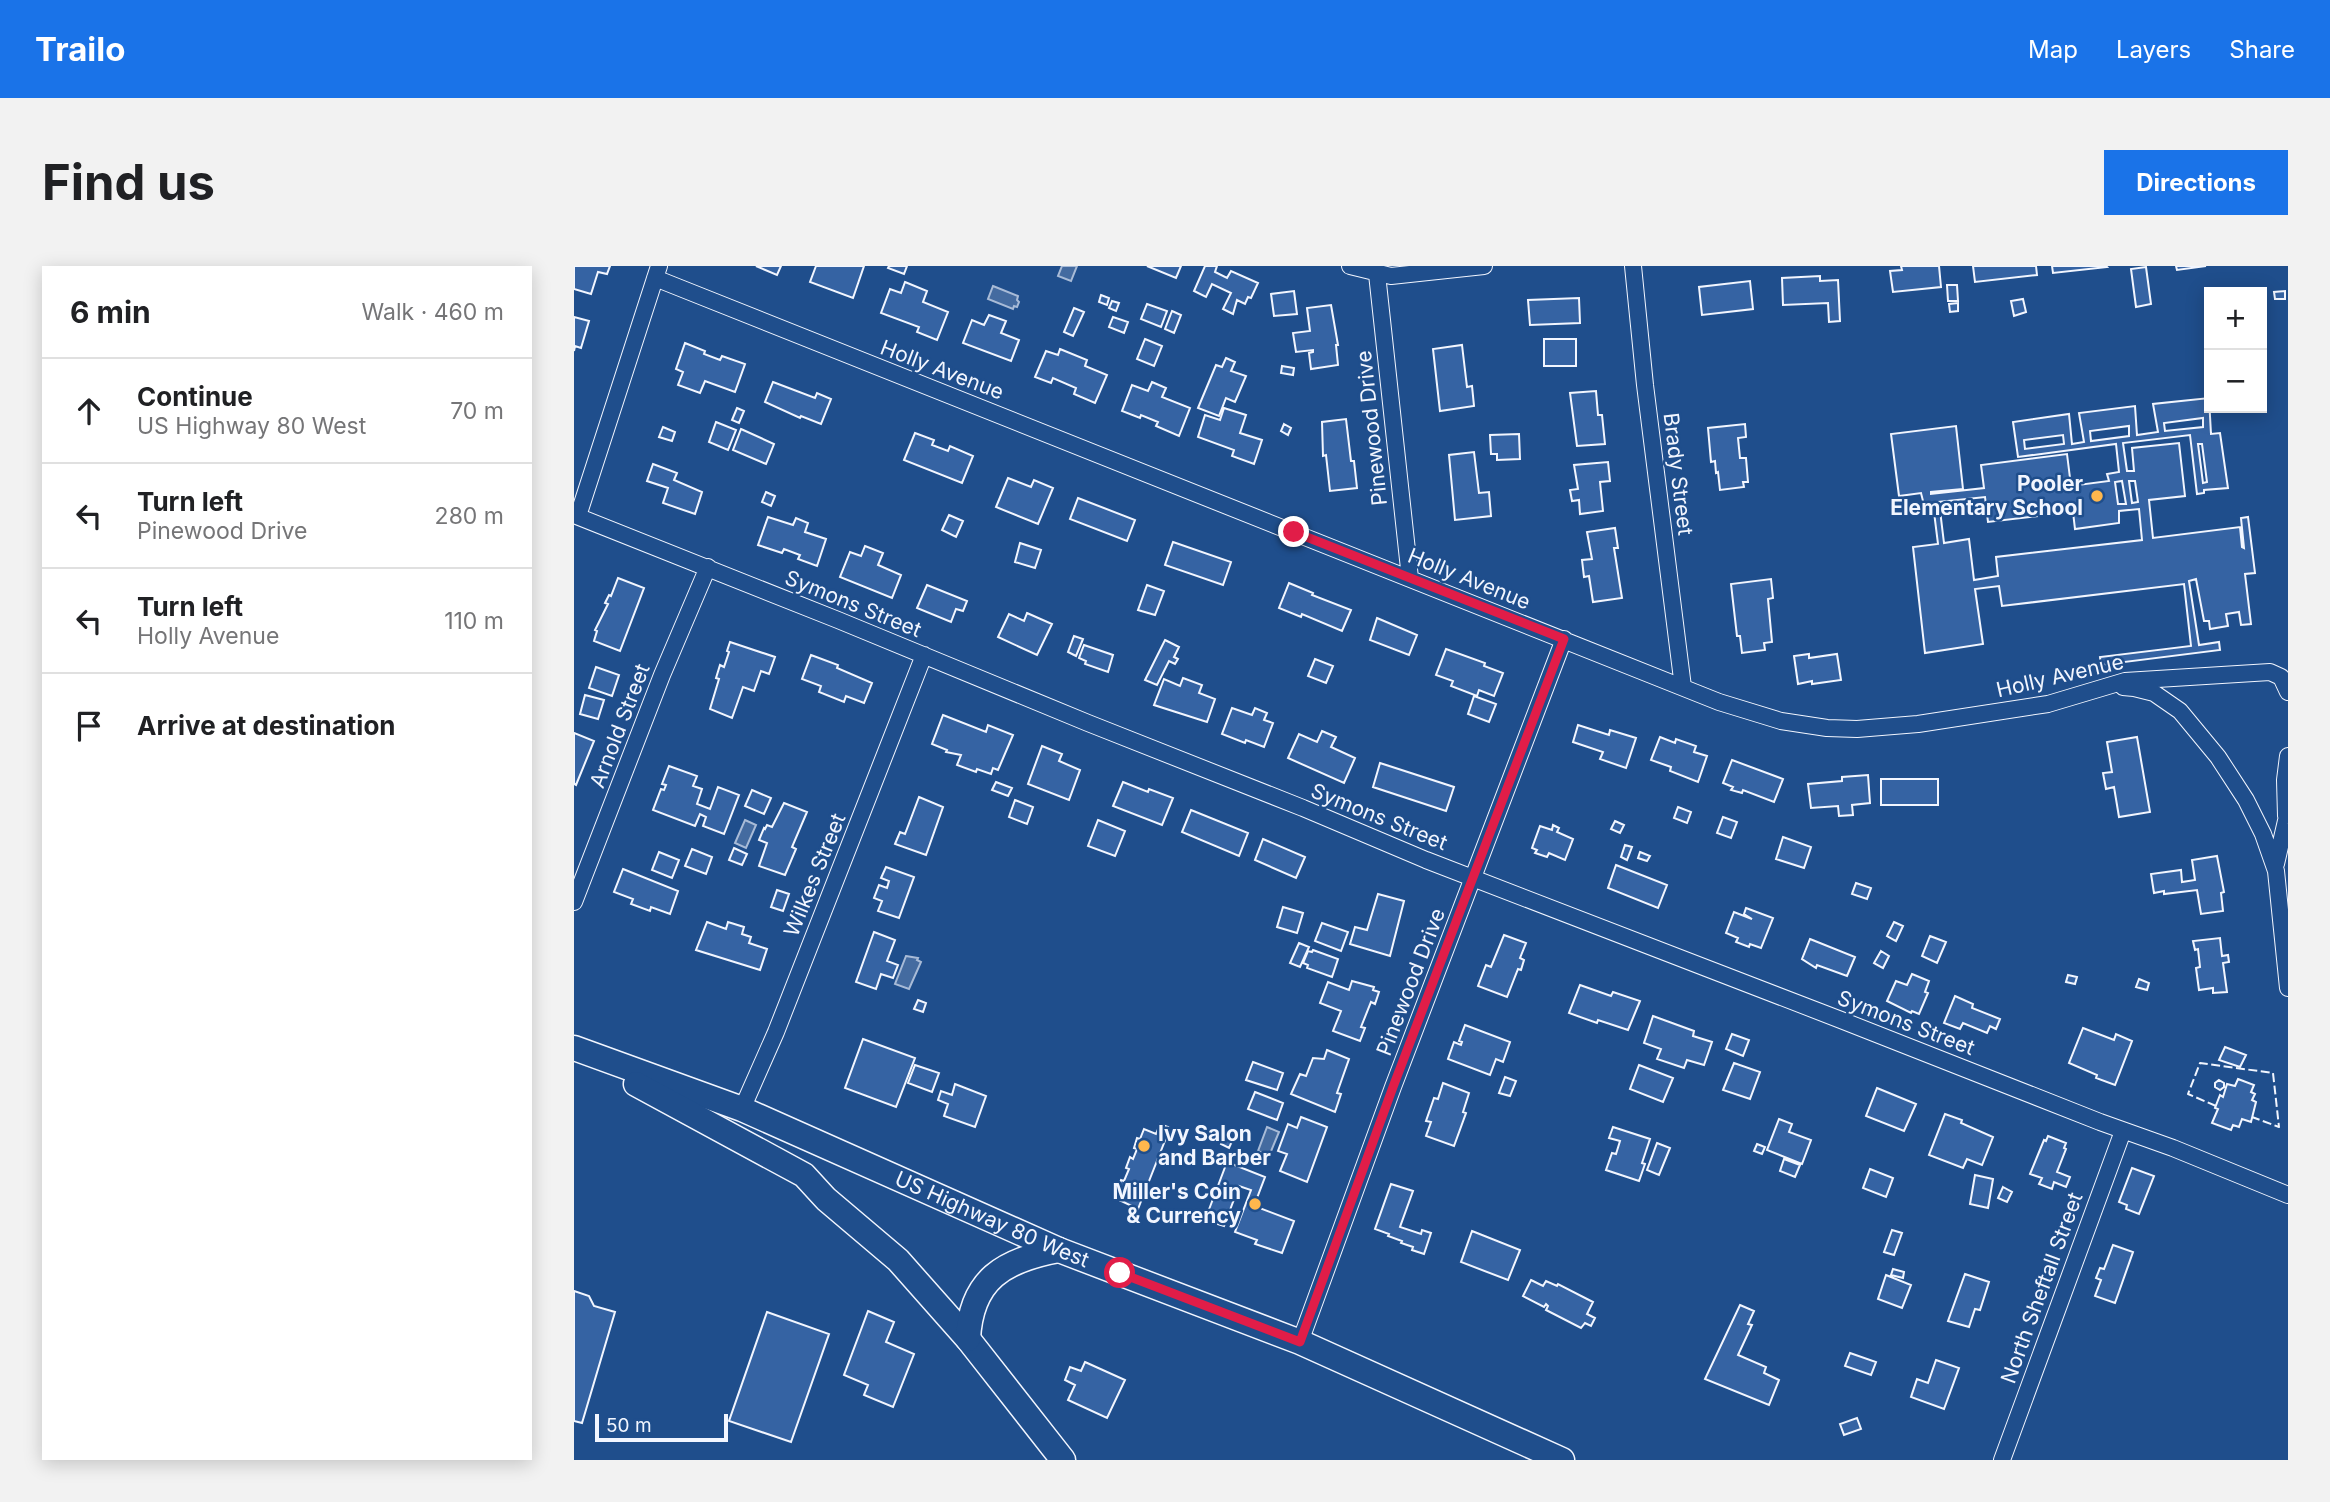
<!DOCTYPE html>
<meta charset="utf-8">
<style>
body{margin:0;font-family:Inter,sans-serif;background:#f2f2f2;color:#202124}
.controls{position:absolute;right:21px;top:21px;display:grid;overflow:hidden;border-radius:0px;box-shadow:0 4px 18px #0003}
.controls button{width:63px;height:63px;display:grid;place-items:center;padding:0;border:0;border-bottom:2px solid #e0e0e0;background:#fff;color:#202124;font:35px sans-serif}
.scale{position:absolute;left:21px;bottom:18px;width:133px;box-sizing:border-box;padding-left:7px;border:4px solid #f2f6ff;border-top:0;font-size:19px;line-height:24px;white-space:nowrap;color:#f2f6ff;-webkit-text-stroke:5px #1f4e8c;paint-order:stroke}
.stop{position:absolute;width:21px;height:21px;margin:-16px;border:5px solid #e11d48;border-radius:50%;background:#fff}
.stop.end{background:#e11d48;border-color:#fff;box-shadow:0 2px 7px #0008}
.list{margin:0;padding:0;list-style:none}
h2{display:flex;justify-content:space-between;align-items:center;height:91px;margin:0;padding:0 28px;font-size:30px}
h2 small{font-size:23px;font-weight:400;color:#757577}
.list li{display:grid;grid-template-columns:46px 1fr auto;gap:21px;align-items:center;box-sizing:border-box;height:105px;padding:0 28px;border-top:2px solid #e0e0e0}
.list b{display:block;font-size:26px;white-space:nowrap}
.list p{margin:0;font-size:23px;white-space:nowrap;color:#757577}
.list em{font-size:23px;font-style:normal;color:#757577}
.icon{flex:none;width:38px;height:38px;fill:none;stroke:currentColor;stroke-width:2;stroke-linecap:round;stroke-linejoin:round}
.map{position:relative;flex:none;width:1714px;height:1194px;overflow:hidden;border-radius:0px}
header{display:flex;align-items:center;gap:42px;box-sizing:border-box;height:98px;padding:0 35px;background:#1a73e8;color:#fff}
header strong{font-size:33px}
nav{display:flex;gap:38px;margin-inline-start:auto;font-size:24px}
.intro{display:flex;align-items:center;justify-content:space-between;box-sizing:border-box;height:168px;padding:0 42px}
h1{margin:0;font-size:49px}
.button{padding:18px 32px;border-radius:0px;background:#1a73e8;color:#fff;font-size:24px;font-weight:700}
main{display:flex;gap:42px;padding:0 42px}
aside{flex:1;background:#fff;border-radius:0px;box-shadow:0 4px 18px #0003}
.map>svg:first-child{display:block}
</style>
<header>
<strong>Trailo</strong>
<nav><a>Map</a><a>Layers</a><a>Share</a></nav>
</header>
<div class="intro"><h1>Find us</h1><a class="button">Directions</a></div>
<main>
<aside>
<h2>6 min<small>Walk · 460 m</small></h2>
<ul class="list">
<li><svg class="icon" aria-label="ahead" viewBox="0 0 24 24"><path d="M12 20V5M6 11l6-6 6 6"/></svg><div><b>Continue</b><p>US Highway 80 West</p></div><em>70 m</em></li>
<li><svg class="icon" aria-label="left" viewBox="0 0 24 24"><path d="M17 20v-9H6M10 6l-5 5 5 5"/></svg><div><b>Turn left</b><p>Pinewood Drive</p></div><em>280 m</em></li>
<li><svg class="icon" aria-label="left" viewBox="0 0 24 24"><path d="M17 20v-9H6M10 6l-5 5 5 5"/></svg><div><b>Turn left</b><p>Holly Avenue</p></div><em>110 m</em></li>
<li><svg class="icon" aria-label="arrive" viewBox="0 0 24 24"><path d="M6 21V4h12l-3 4 3 4H6"/></svg><div><b>Arrive at destination</b></div></li>
</ul>
</aside>
<div class="map">
<svg width="1714" height="1194" viewBox="0 0 1714 1194">
<rect width="100%" height="100%" fill="#1f4e8c"/>
<path fill="#446ba0" stroke="#a8bbd7" stroke-width="2" d="M488 0H503L497 15 484 10Z
M419 20 444 30 443 34 445 36 443 41 440 40 439 43 414 33Z
M171 554 182 559 172 582 161 577Z
M332 690 344 692 343 694 347 696 335 723 321 718Z
M693 861 705 866 695 890 684 885Z"/>
<path fill="#3563a3" stroke="#f2f6ff" stroke-width="2" fill-rule="evenodd" d="M0 0H36L33 8 24 6 17 28 0 23Z
M182 0H207L203 9Z
M242 0H290L279 32 236 16Z
M315 0H333L330 8 314 2Z
M573 0H607L602 12Z
M631 0H643L641 6 653 12 657 5 684 17 677 32 674 31 671 38 663 34 659 48 649 43 657 27 638 18 632 31 620 25Z
M1327 0H1365L1367 21 1319 26 1316 5 1328 4Z
M1399 0H1462L1463 9 1401 16Z
M1478 0H1532L1533 1 1479 7Z
M1602 0H1632L1603 4Z
M1572 1 1577 38 1562 41 1557 3Z
M1246 10V15L1264 14 1266 55 1255 56 1254 37 1209 39 1208 12Z
M1176 15 1179 43 1128 49 1125 21Z
M331 16 353 25 349 36 374 46 363 74 343 66 345 61 307 47 316 23 327 27Z
M1373 19H1383L1384 35H1374Z
M720 25 723 48 700 50 697 28Z
M1711 25V33H1701L1700 26Z
M527 29 535 32 533 39 525 36Z
M1005 32 1006 57 956 59 954 34Z
M1449 33 1452 46 1440 50 1437 35Z
M538 35 545 37 542 45 535 42Z
M1384 37V45L1376 46 1375 38Z
M573 38 593 45 587 61 567 53Z
M757 39 764 79H762L764 99 737 103 735 87 739 86V84L722 86 719 67 736 65 733 42Z
M500 42 510 46 499 70 490 66Z
M598 45 607 49 600 67 591 63Z
M415 49 432 55 427 67 445 74 437 95 389 77 398 54 410 59Z
M0 51 15 55 7 82 1 80 0 85Z
M539 51 554 56 550 67 535 61Z
M571 73 588 80 580 100 563 93Z
M970 73H1002V100H970Z
M111 77 131 85 130 88 146 94 148 90 171 98 161 126 131 115 126 127 104 119 109 106 102 103Z
M888 79 893 121 898 120 900 140 866 145 859 83Z
M486 83 513 94 511 100 533 109 521 137 500 128 502 122 479 112 477 117 461 111 472 85 484 89Z
M652 92 661 96 657 105 672 110 661 136 652 132 645 150 624 142 642 99 648 101Z
M708 100 720 102 719 109 707 107Z
M199 116 241 132 243 127 257 133 247 158 227 150 226 152 191 136Z
M578 116 592 122 588 131 616 142 605 170 582 160 584 156 567 149 566 152 548 145 558 119 574 125Z
M1022 125 1024 149H1028L1031 178 1003 180 996 127Z
M1635 132 1637 168 1646 167 1654 222 1630 224V227L1623 228 1616 169 1549 177 1553 205H1560L1558 182 1605 177 1611 230 1575 234 1579 272 1666 261 1668 281 1670 282 1667 252 1674 251 1681 307 1671 308 1677 358 1667 359 1665 346 1652 348 1654 360 1636 363 1635 355H1630L1622 313 1615 315 1625 379 1645 376 1646 384 1527 399 1526 391 1617 380 1610 318 1428 340 1425 320 1401 323 1409 378 1351 387 1339 281 1364 278 1359 238 1350 239 1347 227 1325 230 1317 168 1382 160 1389 223 1357 226V228L1410 222 1407 199 1493 188 1497 220 1535 215 1533 208 1545 206 1542 178 1444 191 1439 156 1495 148 1498 178 1510 176 1505 147 1561 140 1563 169 1584 166 1579 138ZM1629 152V161L1591 165 1590 157ZM1555 160V170L1517 175 1516 165ZM1489 169 1490 178 1451 183 1450 174ZM1624 178H1628L1633 216 1629 217ZM1548 215 1552 238H1544L1541 216ZM1555 215H1561L1564 236 1558 237ZM1411 231 1414 256 1499 246 1501 263 1545 257V245L1565 243 1568 274 1422 291 1424 310 1400 314 1395 273 1370 277 1365 236Z
M163 142 170 145 165 157 158 154Z
M650 142 672 149 666 167 688 174 680 198 658 190 660 184 624 171 631 149 646 154Z
M772 153 777 195H780L783 222 756 225 752 189 749 190 748 156Z
M142 156 162 164 154 184 135 176Z
M710 158 717 162 714 169 707 165Z
M1171 158 1172 171 1164 172 1166 192H1172L1174 216H1169L1170 221 1146 224 1144 206 1142 207 1141 195 1137 196 1134 162Z
M89 161 101 166 98 175 85 171Z
M167 163 200 178 192 198 159 184Z
M341 167 360 174 358 179 374 185 376 180 399 190 388 217 330 194Z
M945 168 946 193 923 194V188H917L916 169Z
M900 186 905 227 915 226 917 250 881 254 875 189Z
M1034 196 1036 215 1026 216 1029 245 1006 248 1005 234 998 235 996 224 1004 223 1000 199Z
M79 198 103 207 100 214 128 226 121 248 89 237 94 222 73 215Z
M434 212 457 221 460 214 479 222 464 258 422 241Z
M192 226 201 230 197 240 188 236Z
M504 232 561 254 553 275 496 253Z
M375 249 389 255 382 271 368 264Z
M194 251 219 259 222 252 234 257 231 266 252 273 243 300 224 293 226 289 210 283 208 287 184 279Z
M1041 262 1044 282H1040L1048 332 1019 336 1015 310 1010 311 1008 294 1018 293 1013 266Z
M599 276 657 296 649 319 591 299Z
M446 277 467 284 461 302 441 296Z
M291 280 309 287 304 299 327 309 318 332 266 311 276 286 287 290Z
M44 312 70 322 46 385 20 375 23 365 21 364 34 338 31 337 35 329 37 330Z
M1197 313 1199 332 1194 333 1198 376 1190 377 1191 384 1168 387 1166 370H1163L1157 318Z
M715 317 739 327 738 329 777 344 768 365 728 348 727 351 705 342Z
M353 319 393 335 389 345 382 343 377 356 343 342Z
M573 319 590 325 581 349 564 344Z
M453 347 478 358 463 389 424 371 435 348 450 355Z
M803 352 843 369 835 389 796 374Z
M500 370 509 373 502 390 494 386Z
M591 374 605 381 600 391 604 393 601 398 595 395 583 419 571 414Z
M156 376 201 391 195 408 187 405 180 425 169 421 158 452 136 443 145 413 142 412 146 399 150 401 155 386 153 385Z
M510 379 539 389 534 406 511 398 512 395 505 392Z
M872 383 911 397 910 400 929 407 920 430 905 424 903 430 877 420 879 415 862 409Z
M1235 388V392L1263 388 1267 414 1238 418V415L1224 418 1220 390Z
M237 389 264 399 263 402 298 417 290 437 272 430 270 436 245 426 247 420 228 413Z
M741 393 759 400 752 417 734 410Z
M22 401 45 409 38 430 15 422Z
M609 412 628 419 625 427 641 433 633 456 580 439 590 413 606 420Z
M11 429 30 434 24 453 6 448Z
M900 430 922 438 915 456 894 448Z
M658 442 678 449 681 442 693 447 690 454 699 457 690 481 672 474 671 477 648 468Z
M369 449 412 466 414 459 439 469 424 504 419 502 417 508 403 503 402 506 383 499 387 489 372 486 373 484 358 478Z
M1004 459 1035 469 1036 464 1062 472 1052 502 1026 493 1029 486 999 476Z
M748 465 762 471 757 481 781 492 770 517 714 492 725 468 743 476Z
M0 467 20 475 2 519 0 518Z
M1086 471 1101 477 1102 473 1122 480 1120 486 1133 490 1124 516 1096 505 1097 501 1077 494Z
M1563 471 1576 546 1545 551 1540 521 1532 523 1529 507 1538 506 1533 476Z
M468 480 488 488 485 495 506 504 495 534 454 518Z
M1158 494 1209 513 1200 536 1169 524 1168 527 1157 524 1159 521 1149 517Z
M806 497 880 521 872 545 799 521Z
M95 500 123 510 119 520 128 523 123 538 136 543 144 521 165 529 150 568 129 560 132 551 126 548 121 560 79 544 87 523 90 524 92 519 88 518Z
M1294 509 1296 537 1278 539 1279 549 1265 550 1264 540 1237 542 1234 518 1268 515V511Z
M1307 513H1364V539H1307Z
M422 516 438 522 434 530 418 524Z
M549 516 574 526 575 523 599 532 588 559 539 540Z
M178 524 197 532 190 548 171 540Z
M345 531 369 541 352 589 321 578 326 566 331 568Z
M441 534 459 541 453 558 435 551Z
M210 537 233 546 218 581 222 583 211 609 185 600 193 577 185 574 190 562 191 563 193 559 198 561Z
M1104 541 1117 546 1113 557 1100 552Z
M617 544 674 567 665 590 608 566Z
M1149 551 1163 556 1157 572 1143 567Z
M524 554 551 565 541 590 514 580Z
M1041 555 1050 559 1046 567 1037 563Z
M979 559 985 562 983 566 999 573 991 594 975 587 973 591 961 587 963 584 958 582 966 560 978 564Z
M1209 571 1237 581 1230 602 1202 593Z
M689 573 731 591 722 612 681 594Z
M1051 579 1058 581 1053 594 1047 591Z
M160 582 173 588 168 599 155 594Z
M118 583 138 591 132 608 111 600Z
M85 586 105 594 98 612 78 604Z
M1066 586 1076 590 1073 595 1064 592Z
M1643 590 1650 626 1647 627 1649 645 1627 648 1623 624 1590 628V625L1580 627 1577 608 1607 604 1608 616 1621 614 1618 594Z
M1042 599 1093 619 1084 642 1034 622Z
M312 601 340 611 325 652 304 645 308 635 300 632 305 619 313 622 315 615 307 612Z
M49 603 104 625 96 648 77 641 76 645 57 638 59 633 40 626Z
M1282 617 1297 622 1293 633 1278 628Z
M203 624 215 628 209 645 197 641Z
M804 628 830 635 816 690 776 678 781 661 793 664Z
M709 641 729 647 723 667 703 661Z
M1172 642 1199 652 1187 682 1176 678 1175 681 1162 676 1164 672 1152 667 1160 646 1178 653 1170 648Z
M133 656 152 663 154 656 170 661 168 668 177 671 175 677 193 683 186 704 122 684Z
M1320 656 1329 660 1322 675 1313 670Z
M748 657 774 666 767 685 741 675Z
M300 666 321 674 313 695 324 699 319 712 307 708 302 723 282 716Z
M930 669 952 677 946 692 950 694 947 704 944 703 933 731 904 720 912 699 917 701Z
M1356 670 1372 676 1363 697 1348 690Z
M1646 672 1648 690 1654 689 1655 696 1649 697 1653 726 1639 727V722L1625 724 1622 702 1626 701 1624 683 1621 684 1619 675Z
M1236 673 1281 691 1273 710 1243 699 1242 702 1228 693Z
M725 677 735 681 726 701 716 697Z
M739 684 764 693 758 711 733 702 734 699 729 697 734 685 738 686Z
M1307 685 1315 690 1309 702 1300 697Z
M1338 708 1355 715 1351 726 1354 727 1345 748 1338 745 1337 747 1313 735 1322 715 1333 719Z
M1494 709 1503 711 1501 718 1492 716Z
M1565 713 1575 717 1573 724 1562 721Z
M778 715 800 721 799 724 805 726 801 738 797 736 787 761 791 762 786 775 759 765 767 745 746 737 754 716 775 724Z
M1006 719 1037 730 1039 726 1066 735 1054 764 1024 754 1023 757 995 747Z
M1381 730 1399 738 1398 742 1426 753 1422 763 1416 760 1413 767 1389 757 1386 763 1370 757Z
M344 734 352 737 349 746 340 743Z
M1079 750 1120 765 1119 770 1138 776 1130 799 1113 794 1110 802 1083 793 1087 783 1070 777Z
M891 759 936 776 929 796 922 793 916 809 874 793 880 776 887 779 888 776 885 775Z
M1509 762 1540 774 1542 768 1558 775 1541 819 1522 812 1523 809 1495 797Z
M1158 768 1175 774 1169 790 1152 783Z
M289 773 341 792 322 841 271 822Z
M1651 781 1672 789 1666 801 1645 794Z
M753 784 775 793 763 827 767 828 761 846 717 828 726 808 732 810 739 792 750 793Z
M679 796 709 807 703 824 672 814Z
M1160 797 1186 806 1176 833 1149 824Z
M341 799 365 807 358 826 334 817Z
M1065 799 1099 812 1089 836 1056 823Z
M931 811 942 815 936 830 925 827Z
M1664 813 1680 819 1677 826 1681 828 1678 834 1682 836 1677 856 1668 853 1665 861 1659 859 1657 864 1638 857 1644 843 1641 842 1646 829 1649 831 1653 818 1661 820Z
M1645 814 1650 817V821L1646 824 1641 821V817Z
M869 817 895 827 889 846 892 847 880 880 852 870 857 856 852 855 860 832 864 833Z
M381 818 412 830 401 861 370 850 374 838 364 834 367 825 378 829Z
M1303 822 1342 838 1330 865 1292 850Z
M681 826 709 837 703 854 674 843Z
M1371 848 1388 854 1387 857 1419 871 1408 899 1393 893 1389 902 1355 889Z
M727 851 753 861 733 916 706 905 713 888 704 885 714 858 723 862Z
M1205 853 1218 858 1215 866 1237 874 1228 898 1193 884Z
M586 858 594 861 590 871 592 872 564 943 545 934 548 925 544 923 547 914 550 915 555 903 552 902 556 891 559 893 563 883 560 882 563 872 566 873 570 863 582 868Z
M1039 861 1076 873 1068 897 1071 898 1065 915 1032 904 1038 887 1042 888 1046 875 1035 872Z
M650 869 659 873 655 882 647 878Z
M1474 870 1492 877 1490 882 1492 883 1483 906 1496 911 1492 921 1480 916 1478 923 1465 918 1468 912 1456 908 1470 874 1472 875Z
M1083 877 1096 882 1085 909 1073 904Z
M1183 878 1191 881 1188 888 1180 885Z
M1210 893 1226 899 1221 911 1206 905Z
M653 896 691 911 680 940 720 955 708 987 681 978 683 974 661 966 677 924 665 920 650 960 631 954Z
M1558 902 1580 910 1565 948 1552 943 1553 939 1545 936Z
M1296 903 1319 912 1312 931 1289 922Z
M1401 909 1419 913 1414 942 1396 938Z
M817 918 839 925 826 961 847 968 848 964 857 967 850 988 838 984 839 981 827 977 828 975 814 970 815 968 801 963Z
M1429 921 1438 926 1433 936 1424 932Z
M1318 964 1328 967 1320 989 1310 986Z
M898 965 946 984 934 1014 887 996Z
M1539 979 1559 986 1541 1037 1521 1030 1527 1014 1522 1012 1526 1002 1530 1003Z
M1319 1003 1330 1006 1329 1012 1317 1009Z
M1391 1008 1415 1016 1406 1044 1401 1043 1395 1061 1374 1055Z
M1312 1009 1337 1019 1328 1042 1304 1033Z
M957 1014 969 1020 972 1015 983 1020 984 1018 1019 1036 1013 1048 1021 1052 1017 1060 1011 1057 1007 1062 972 1044 974 1040 972 1038 970 1041 949 1030Z
M0 1025 15 1030 20 1040 41 1046 8 1157 0 1155Z
M1166 1039 1180 1045 1174 1058 1178 1059 1164 1089 1192 1101 1190 1107 1205 1114 1195 1139 1131 1113Z
M294 1045 320 1056 312 1076 340 1088 319 1141 290 1129 294 1119 270 1109Z
M193 1046 255 1068 217 1176 155 1155Z
M1276 1087 1302 1096 1297 1109 1271 1100Z
M1362 1094 1385 1102 1370 1143 1337 1131 1343 1113 1354 1117Z
M511 1096 551 1114 533 1152 494 1134 501 1119 491 1114 496 1101 507 1105Z
M1283 1152 1287 1163 1270 1169 1266 1158Z"/>
<g fill="none" stroke-linecap="round" stroke-linejoin="round">
<defs>
<path id="street" d="M776 0 817 10 910 0
M1059 0 1071 119 1109 421
M803 8 836 312
M81 12 1145 436 1207 455 1253 462 1283 463 1344 458 1474 438 1551 415 1696 406 1707 411 1714 426
M0 249 264 354 514 457 729 542 852 594 1267 754 1526 856 1599 882 1714 929
M4 250 85 0
M1549 421 1560 422 1580 427 1606 445 1644 491 1672 534 1689 568 1702 605 1714 722
M1712 550 1711 514 1714 490
M1702 598 1714 546
M0 636 88 409 134 301
M168 843 202 766 350 389
M726 1076 819 821 990 373
M1428 1194 1549 865"/>
<g id="primary">
<path id="s1" d="M0 782 168 843 485 984 726 1076 988 1194"/>
<path d="M62 818 230 909 252 933 324 994 394 1073 489 1194"/>
<path d="M394 1073C397 1013 430 994 485 984"/>
</g>
</defs>
<use href="#street" stroke="#f2f6ff" stroke-width="18"/>
<use href="#primary" stroke="#f2f6ff" stroke-width="27"/>
<use href="#street" stroke="#1f4e8c" stroke-width="16"/>
<use href="#primary" stroke="#1f4e8c" stroke-width="24"/>
<path stroke="#f2f6ff" stroke-width="2" stroke-dasharray="9 3.5" stroke-linecap="butt" d="M1642 840 1614 828 1626 797 1699 807 1705 861 1678 851"/>
</g>
<g fill="none" stroke-linecap="round" stroke-linejoin="round">
<path stroke="#e11d48" stroke-width="9" d="M546 1007 726 1076 819 821 990 373 720 266"/>
</g>
<g fill="#ffb74d" stroke="#1f4e8c" stroke-width="2.5">
<circle cx="1523" cy="230" r="7"/>
<circle cx="570" cy="880" r="7"/>
<circle cx="681" cy="938" r="7"/>
</g>
<g text-anchor="middle" stroke-width="5" stroke-linejoin="round" paint-order="stroke">
<g font-size="21" fill="#f2f6ff" stroke="#1f4e8c">
<text transform="translate(368 104) rotate(21)" y="7">Holly Avenue</text>
<text transform="translate(798 162) rotate(-96)" y="7">Pinewood Drive</text>
<text transform="translate(1104 208) rotate(83)" y="7">Brady Street</text>
<text transform="translate(895 313) rotate(22)" y="7">Holly Avenue</text>
<text transform="translate(279 338) rotate(22)" y="7">Symons Street</text>
<text transform="translate(1486 410) rotate(-13)" y="7">Holly Avenue</text>
<text transform="translate(46 460) rotate(-69)" y="7">Arnold Street</text>
<text transform="translate(805 551) rotate(22)" y="7">Symons Street</text>
<text transform="translate(241 609) rotate(-68)" y="7">Wilkes Street</text>
<text transform="translate(837 716) rotate(-69)" y="7">Pinewood Drive</text>
<text transform="translate(1332 757) rotate(21)" y="7">Symons Street</text>
<text dy="7" stroke="none"><textPath href="#s1" startOffset="452">US Highway 80 West</textPath></text>
<text transform="translate(1468 1022) rotate(-70)" y="7">North Sheftall Street</text>
</g>
<g font-size="21" font-weight="bold" fill="#f2f6ff" stroke="#1f4e8c" text-anchor="end">
<text x="1509" y="225">Pooler<tspan x="1509" dy="24">Elementary School</tspan></text>
<text x="584" y="875" text-anchor="start">Ivy Salon<tspan x="584" dy="24">and Barber</tspan></text>
<text x="667" y="933">Miller's Coin<tspan x="667" dy="24">&amp; Currency</tspan></text>
</g>
</g>
</svg>
<div class="controls">
<button>+</button>
<button>−</button>
</div>
<div class="scale">50 m</div>
<div class="stop" style="left:546px;top:1007px"></div>
<div class="stop end" style="left:720px;top:266px"></div>
</div>
</main>
